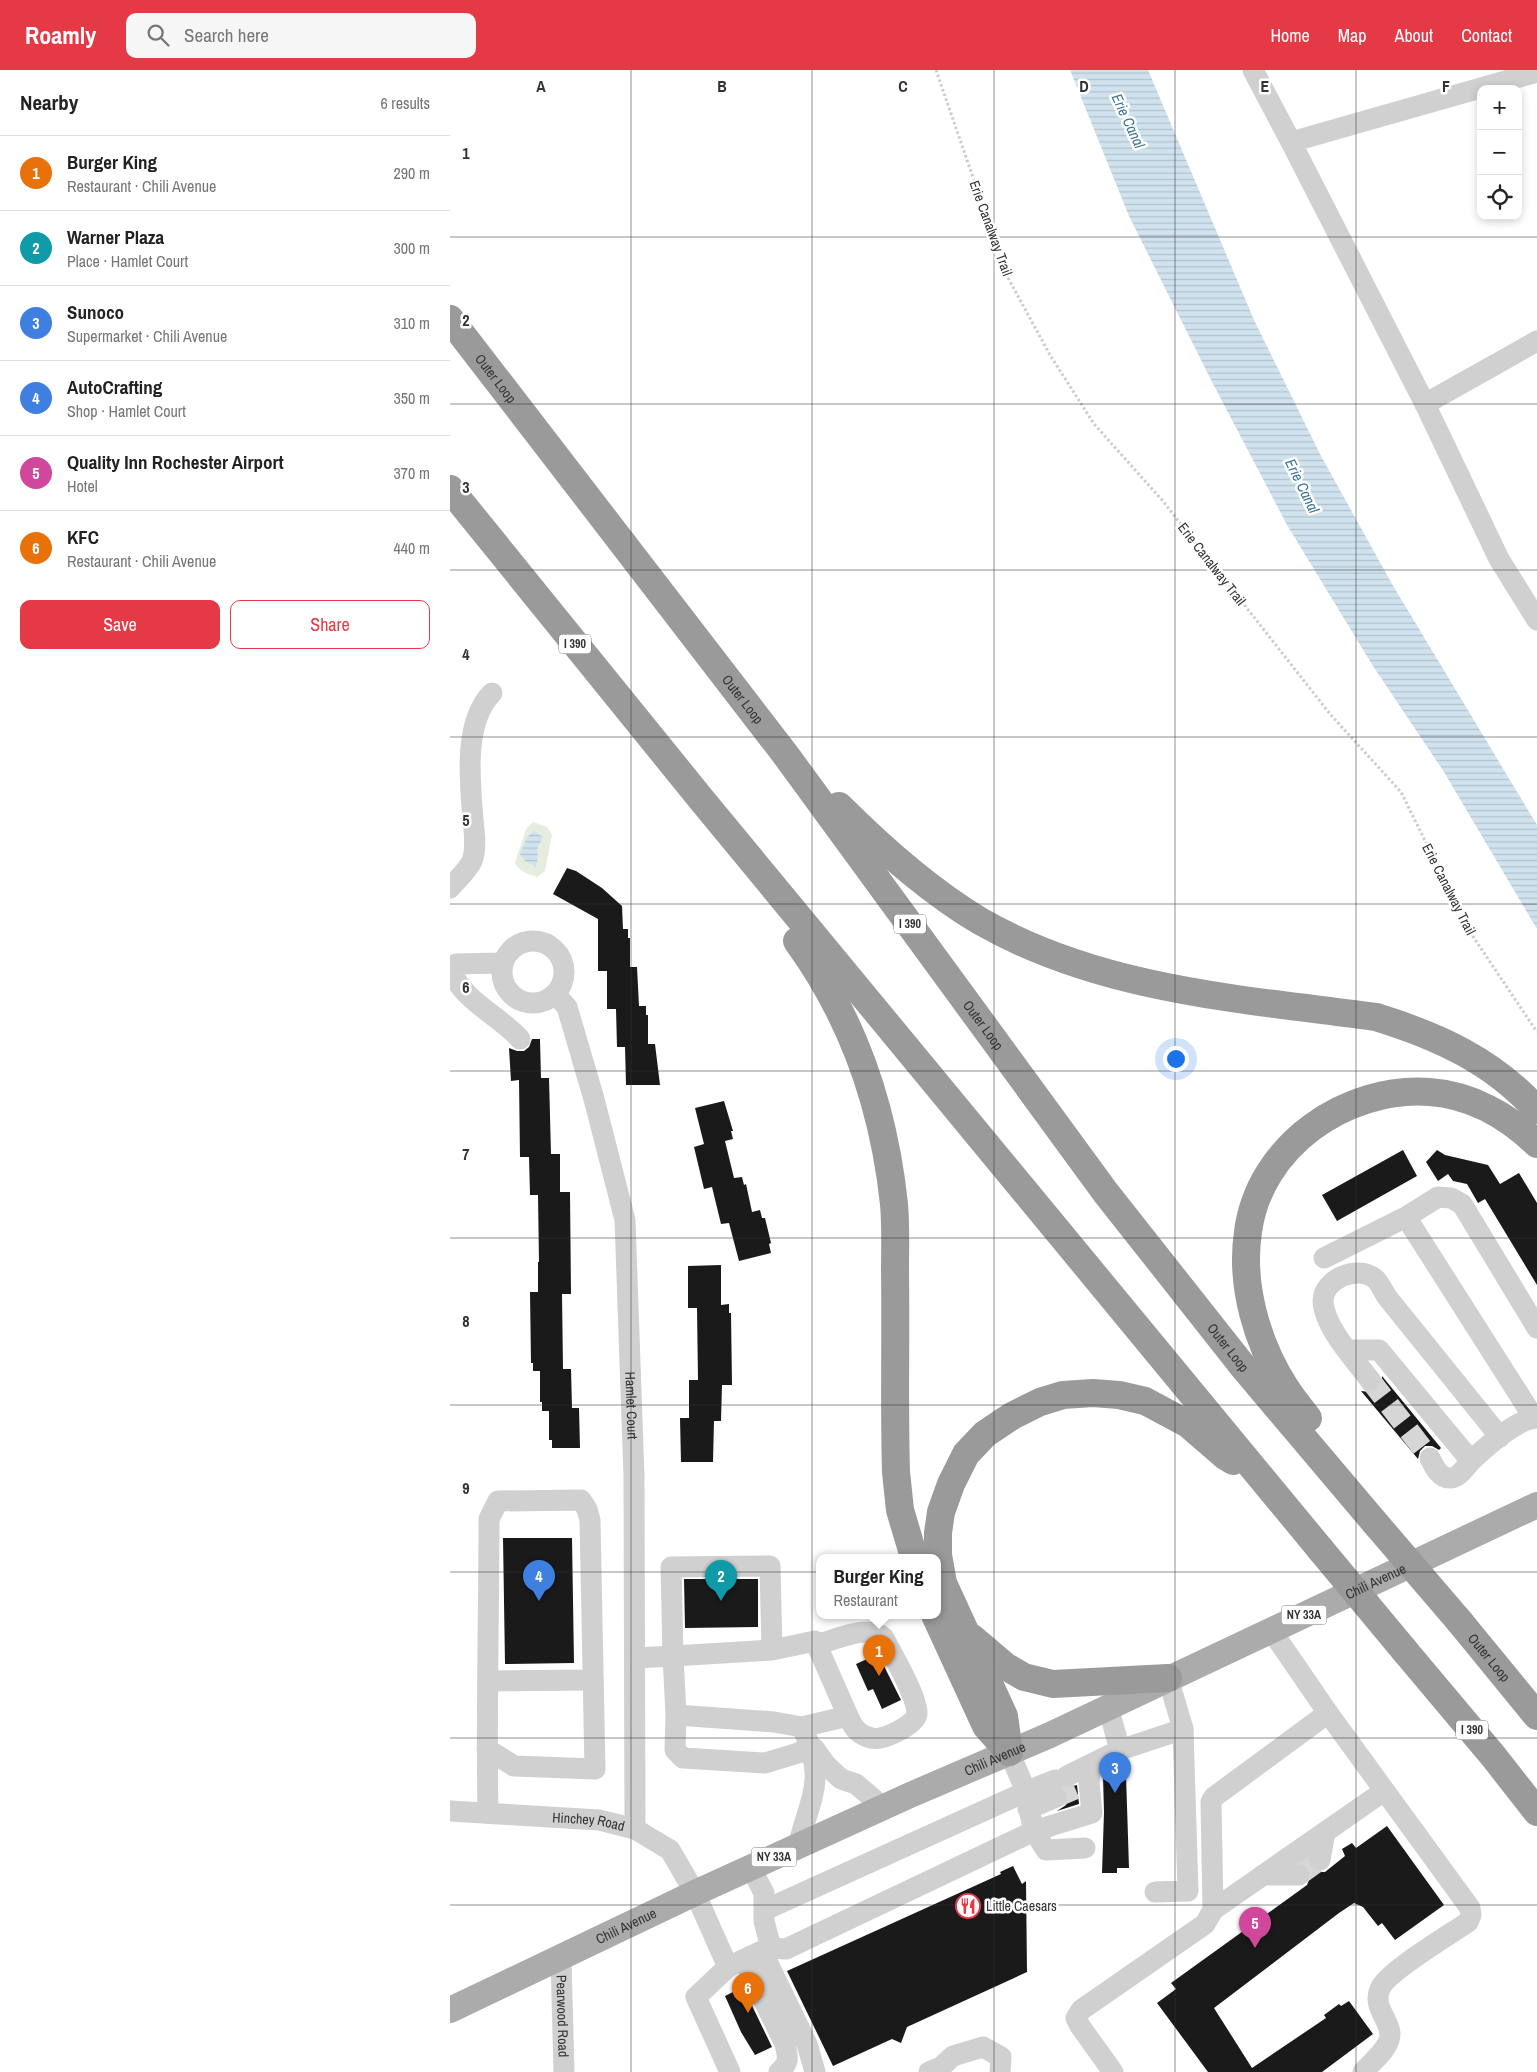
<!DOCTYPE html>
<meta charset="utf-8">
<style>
body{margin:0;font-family:"Archivo Narrow",sans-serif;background:#f6f6f6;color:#222}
.controls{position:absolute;right:15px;top:15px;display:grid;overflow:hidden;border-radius:10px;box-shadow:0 2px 8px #0003}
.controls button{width:45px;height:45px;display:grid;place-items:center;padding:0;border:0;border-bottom:1px solid #e0e0e0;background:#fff;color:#222;font:25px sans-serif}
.you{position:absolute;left:725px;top:988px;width:18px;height:18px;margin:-12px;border:4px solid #fff;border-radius:50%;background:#1a73e8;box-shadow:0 0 0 8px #1a73e833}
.badge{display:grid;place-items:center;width:32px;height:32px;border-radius:50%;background:#e63946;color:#fff;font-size:16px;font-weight:700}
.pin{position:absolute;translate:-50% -41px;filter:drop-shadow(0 1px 2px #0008)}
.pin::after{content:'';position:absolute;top:26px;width:18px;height:15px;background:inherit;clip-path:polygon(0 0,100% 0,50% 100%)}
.popup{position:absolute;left:366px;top:1484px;width:125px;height:65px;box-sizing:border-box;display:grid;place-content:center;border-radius:10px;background:#fff;filter:drop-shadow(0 1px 4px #0005);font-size:16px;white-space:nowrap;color:#767676}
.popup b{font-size:19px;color:#222}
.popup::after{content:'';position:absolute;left:50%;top:100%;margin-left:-10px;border:10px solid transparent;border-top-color:#fff}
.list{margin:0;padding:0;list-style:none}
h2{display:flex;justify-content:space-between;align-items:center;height:65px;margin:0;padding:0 20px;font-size:21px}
h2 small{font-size:16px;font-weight:400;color:#767676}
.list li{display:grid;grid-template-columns:32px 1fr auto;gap:15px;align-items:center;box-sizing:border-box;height:75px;padding:0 20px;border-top:1px solid #e0e0e0}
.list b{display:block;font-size:19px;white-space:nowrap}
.list p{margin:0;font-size:16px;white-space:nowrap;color:#767676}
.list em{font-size:16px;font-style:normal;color:#767676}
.actions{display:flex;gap:10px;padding:15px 20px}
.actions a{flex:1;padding:11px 0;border:1px solid #e63946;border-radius:10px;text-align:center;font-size:18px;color:#e63946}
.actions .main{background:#e63946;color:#fff}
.icon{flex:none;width:28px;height:28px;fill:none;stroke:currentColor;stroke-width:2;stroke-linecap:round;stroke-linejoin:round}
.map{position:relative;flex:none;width:1087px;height:2002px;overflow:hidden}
header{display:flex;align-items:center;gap:30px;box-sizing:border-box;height:70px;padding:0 25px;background:#e63946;color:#fff}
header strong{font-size:24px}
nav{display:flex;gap:28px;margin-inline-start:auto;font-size:18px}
.search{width:350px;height:45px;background:#f6f6f6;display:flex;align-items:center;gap:12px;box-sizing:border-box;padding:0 18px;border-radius:10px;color:#767676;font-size:19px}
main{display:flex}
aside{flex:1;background:#fff}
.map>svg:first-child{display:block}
</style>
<header>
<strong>Roamly</strong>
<div class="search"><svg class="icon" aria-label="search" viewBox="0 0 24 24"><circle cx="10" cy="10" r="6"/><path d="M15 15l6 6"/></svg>Search here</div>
<nav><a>Home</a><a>Map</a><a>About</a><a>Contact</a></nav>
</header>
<main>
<aside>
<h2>Nearby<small>6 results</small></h2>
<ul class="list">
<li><span class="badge" style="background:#e8710a">1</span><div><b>Burger King</b><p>Restaurant · Chili Avenue</p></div><em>290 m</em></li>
<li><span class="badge" style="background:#0f9aa8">2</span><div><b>Warner Plaza</b><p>Place · Hamlet Court</p></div><em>300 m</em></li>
<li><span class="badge" style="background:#3f7fe0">3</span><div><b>Sunoco</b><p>Supermarket · Chili Avenue</p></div><em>310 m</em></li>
<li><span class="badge" style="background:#3f7fe0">4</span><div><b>AutoCrafting</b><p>Shop · Hamlet Court</p></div><em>350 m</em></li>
<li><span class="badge" style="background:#d1479c">5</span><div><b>Quality Inn Rochester Airport</b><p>Hotel</p></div><em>370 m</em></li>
<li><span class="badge" style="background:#e8710a">6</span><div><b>KFC</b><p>Restaurant · Chili Avenue</p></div><em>440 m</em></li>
</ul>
<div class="actions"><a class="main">Save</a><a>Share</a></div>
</aside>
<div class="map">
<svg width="1087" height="2002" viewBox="0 0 1087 2002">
<defs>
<pattern id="water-rules" width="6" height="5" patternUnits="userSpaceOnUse" patternTransform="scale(1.25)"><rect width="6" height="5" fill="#cfe2ee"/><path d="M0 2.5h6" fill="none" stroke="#b2c2cd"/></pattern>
</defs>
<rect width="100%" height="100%" fill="#fff"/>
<path fill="#e6ecdf" d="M83 752 97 757 102 765 95 801 87 807C79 804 69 802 65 793L76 759Z"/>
<path fill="url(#water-rules)" d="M620 0H698L804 250 870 384 942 514 1087 755V859L994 702 923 596 837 455 760 308 679 146Z
M84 761 93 767 87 779 88 787 86 797 75 791 70 784 77 767Z"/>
<path fill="#1a1a1a" d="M117 798 126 801 152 818 172 836 173 859H178V868H180V897H187L189 936H196V945H198V974H205L210 1015H176L175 977H167L166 939H157V901H148V849L103 824Z
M82 969H90L91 1008H99L101 1084H110V1122H120L121 1224H112L113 1299H121L122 1338H129L130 1378H102V1370H99V1341H92V1332H90V1301H83V1293H81L80 1222H88V1192H89L88 1125H80L79 1087H70L69 1010 61 1011 59 978 67 981H74L79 977Z
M274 1031 283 1061H281L283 1069 275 1071 284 1108 292 1107 294 1115 296 1114 302 1142 310 1140 312 1148H315L321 1173 319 1174 321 1183 289 1191 279 1153 271 1154 262 1117 254 1119 244 1077 254 1074 245 1038Z
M953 1080 967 1106 887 1151 872 1125Z
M987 1080 995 1085 1038 1095 1050 1114 1069 1103 1087 1133V1215L1035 1129 1028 1133 1017 1114 1003 1111 998 1104 988 1111 976 1092Z
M271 1195V1235L279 1234V1243H281L282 1315H272L271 1351H264L263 1392H231L230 1348H239V1310H248L247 1238H238V1196Z
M932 1306 991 1378 989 1380 982 1376H975L970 1381 968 1389 911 1321 921 1322 927 1320 932 1314Z
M53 1468H122L124 1593 55 1594Z
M234 1509H308V1557L235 1558Z
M428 1584 451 1630 432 1639 423 1619 418 1621 406 1594Z
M676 1705 679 1798H667V1803H652L654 1742 653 1706Z
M627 1715 629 1734 607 1741 616 1735 618 1729V1723L614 1718Z
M937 1756 994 1835 945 1870 932 1853 928 1856 913 1837 904 1833 889 1843 764 1938 802 1998 876 1948 874 1945 889 1934 891 1936 899 1931 923 1964 872 2002H758L707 1933 726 1919 721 1913 857 1815 861 1805 860 1798 852 1793 858 1789V1795L862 1800 868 1802H875L895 1786 892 1779 902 1773 906 1778Z
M563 1796 572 1814 576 1811 577 1902 457 1957 451 1973 442 1969 383 1996 337 1901 551 1804 550 1802Z
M293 1917 322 1977 305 1985 291 1962 275 1926Z"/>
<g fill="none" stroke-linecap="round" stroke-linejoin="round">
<path stroke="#d6d6d6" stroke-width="21" stroke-dasharray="21 11" stroke-linecap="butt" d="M920 1310 980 1388
M606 1727 630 1717
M849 1805 870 1790"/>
<path stroke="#cdcdcd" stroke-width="3" stroke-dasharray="2.5 2.5" stroke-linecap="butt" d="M486 0 557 206 600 285 644 354 712 430 880 644 951 722 1020 862 1087 962"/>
<g stroke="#d0d0d0" stroke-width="21">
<path d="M803 0 841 72"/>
<path d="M1087 2 841 72 975 334 1049 489 1087 550"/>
<path d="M975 334 1087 271"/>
<path d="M0 818C7 810 17 801 22 791 27 778 24 762 23 749 20 712 13 652 42 623"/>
<circle cx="83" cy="902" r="31"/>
<path d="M53 893 6 894 1 899C11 930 50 946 70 969"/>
<path id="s1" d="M105 924 117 937 144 1029 175 1150 184 1406 185 1759"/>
<path d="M956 1147 1084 1348"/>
<path d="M874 1188 956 1147 988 1127 1001 1128 1012 1134 1087 1258"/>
<path d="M898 1280H929L1021 1391"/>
<path d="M920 1310C905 1290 874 1257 873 1231 873 1209 907 1195 924 1208 929 1211 933 1221 937 1227L1050 1367"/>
<path d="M980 1388C984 1397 990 1409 1001 1408 1010 1407 1016 1396 1022 1390 1037 1376 1066 1349 1087 1348"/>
<path d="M821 1560 878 1643 1020 1838 1021 1845 1018 1852C1001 1864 936 1902 930 1919 921 1939 945 1953 939 1970 935 1982 921 1993 913 2002"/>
<path d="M366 1575C384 1570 420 1553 434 1568 442 1584 467 1626 467 1643 467 1654 440 1666 430 1668 426 1669 420 1668 415 1666 406 1662 402 1655 398 1646"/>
<path d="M322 1580 320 1496 221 1497 223 1586 322 1580 365 1571 398 1646 352 1657"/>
<path d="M185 1588 223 1586 226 1645 324 1652 352 1657C377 1709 361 1725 348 1776"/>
<path d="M39 1611 143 1610"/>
<path d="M226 1645 225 1680 233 1688 315 1693 348 1683 361 1676"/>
<path d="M364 1678 376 1695 391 1709 406 1714 434 1738"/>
<path d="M37 1679 64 1696 145 1699 140 1450 137 1439 131 1430 48 1431 39 1449C39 1547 36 1645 38 1743"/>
<path d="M670 1680 733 1659 718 1608"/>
<path d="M617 1706 670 1680 658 1637"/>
<path d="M578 1739 606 1727"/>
<path id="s2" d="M0 1741 149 1750 185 1759 220 1780 245 1823 278 1897 318 1878 320 1874 314 1851V1823L301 1798"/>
<path d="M635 1778 596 1780 584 1761 642 1743 639 1713 641 1695"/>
<path d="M870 1790 875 1762"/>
<path d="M813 1805H849"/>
<path d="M705 1822 738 1821 733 1659"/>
<path d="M315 1840 575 1722 572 1712 559 1682"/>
<path d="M763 1840 934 1721"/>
<path d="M318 1878 336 1879 584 1761 575 1722 605 1710"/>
<path d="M312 1881 357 1974 365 2002"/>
<path id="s3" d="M111 1888 114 2002"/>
<path d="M294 1890 335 1974C338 1988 340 1992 329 2002"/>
<path d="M278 1897 246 1927 280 2002"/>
<path d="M479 2002 491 1997 503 1986 533 1977 551 1987 550 2002"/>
<path d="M663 2002 630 1956 626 1948 631 1940 755 1854 763 1840 761 1732 764 1727 878 1643"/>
</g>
<path stroke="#ababab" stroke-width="26" id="s4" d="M0 1940 245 1823 458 1726 600 1665 1087 1435"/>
<g stroke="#9a9a9a" stroke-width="28">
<path id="s5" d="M0 249 335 684 656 1123 795 1299 926 1454"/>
<path d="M0 419 251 729 871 1480"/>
<path d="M389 736C432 779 478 820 530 851 650 920 792 929 926 947 988 966 1043 991 1087 1040"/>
<path d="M347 871C403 948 434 1039 444 1134 446 1156 445 1179 445 1202 446 1268 444 1335 446 1402L450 1440 464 1487"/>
<path d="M858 1348C850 1338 842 1328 835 1317 807 1273 790 1215 798 1162 809 1076 896 1016 980 1022 1021 1025 1058 1046 1087 1074"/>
<path d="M485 1545 536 1656 559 1682"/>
<path id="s6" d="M1010 1552 1087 1646"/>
<path d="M522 1568 555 1596 574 1607 603 1614 718 1608"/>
<path d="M955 1581 1044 1687 1087 1742"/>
<path d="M559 1682 554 1646 493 1513 488 1485V1463L491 1442 501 1414 516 1384 535 1364 562 1346 590 1332 613 1325 643 1323 669 1325 695 1331 738 1354 775 1386 783 1391"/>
</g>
<path stroke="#9a9a9a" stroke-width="28" d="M926 1454 1010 1552
M871 1480 955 1581"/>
</g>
<path fill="none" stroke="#333" stroke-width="1" stroke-opacity="0.55" d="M181 0V2002M362 0V2002M544 0V2002M725 0V2002M906 0V2002M0 167H1087M0 334H1087M0 500H1087M0 667H1087M0 834H1087M0 1001H1087M0 1168H1087M0 1335H1087M0 1502H1087M0 1668H1087M0 1835H1087"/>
<defs>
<symbol id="restaurant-ring" viewBox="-11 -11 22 22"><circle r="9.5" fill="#fff" stroke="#e63946" stroke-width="1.5"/><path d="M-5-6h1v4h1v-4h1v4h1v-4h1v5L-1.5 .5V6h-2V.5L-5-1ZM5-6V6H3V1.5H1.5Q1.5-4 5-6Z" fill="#e63946"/></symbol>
</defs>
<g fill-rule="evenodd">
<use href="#restaurant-ring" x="504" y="1822" width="28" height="28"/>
</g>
<g text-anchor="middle" stroke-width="5" stroke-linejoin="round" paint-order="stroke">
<g fill="#fff" stroke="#707070" stroke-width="1">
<rect x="109" y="564.5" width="32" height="19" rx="4"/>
<rect x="444" y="844.5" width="32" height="19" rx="4"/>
<rect x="831.5" y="1535.5" width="45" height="19" rx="4"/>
<rect x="1006" y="1650.5" width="32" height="19" rx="4"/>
<rect x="301.5" y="1777.5" width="45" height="19" rx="4"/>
</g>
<g font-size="12" font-weight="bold" fill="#333">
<text x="125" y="578">I 390</text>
<text x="460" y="858">I 390</text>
<text x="854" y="1549">NY 33A</text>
<text x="1022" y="1664">I 390</text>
<text x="324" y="1791">NY 33A</text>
</g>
<g font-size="14" fill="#333" stroke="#fff">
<text transform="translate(541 158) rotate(70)" y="5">Erie Canalway Trail</text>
<text dy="5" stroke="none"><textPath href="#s5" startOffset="75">Outer Loop</textPath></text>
<text transform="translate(762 494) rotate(52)" y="5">Erie Canalway Trail</text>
<text dy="5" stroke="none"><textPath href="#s5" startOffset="480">Outer Loop</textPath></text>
<text transform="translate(999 819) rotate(63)" y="5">Erie Canalway Trail</text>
<text dy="5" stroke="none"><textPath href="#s5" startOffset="885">Outer Loop</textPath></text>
<text dy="5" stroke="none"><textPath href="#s5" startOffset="1290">Outer Loop</textPath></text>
<text dy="5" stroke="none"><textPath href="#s1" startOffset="424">Hamlet Court</textPath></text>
<text dy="5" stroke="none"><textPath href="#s4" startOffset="1020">Chili Avenue</textPath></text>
<text dy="5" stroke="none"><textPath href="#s6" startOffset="46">Outer Loop</textPath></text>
<text dy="5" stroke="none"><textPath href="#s4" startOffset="600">Chili Avenue</textPath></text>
<text dy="5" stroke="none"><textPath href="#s2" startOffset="139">Hinchey Road</textPath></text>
<text dy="5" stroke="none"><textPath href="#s4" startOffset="195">Chili Avenue</textPath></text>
<text dy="5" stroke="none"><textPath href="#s3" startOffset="58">Pearwood Road</textPath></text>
</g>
<g font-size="14" fill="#333" stroke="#fff" text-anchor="start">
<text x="536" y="1841">Little Caesars</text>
</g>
<g font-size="15" font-style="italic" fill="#3f7597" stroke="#fff">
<text transform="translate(678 51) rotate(65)" y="5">Erie Canal</text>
<text transform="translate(852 416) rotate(64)" y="5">Erie Canal</text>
</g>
</g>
<g font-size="16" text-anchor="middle" font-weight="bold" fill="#333" stroke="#fff" stroke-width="5" stroke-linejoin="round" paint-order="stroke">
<text x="91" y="22">A</text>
<text x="272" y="22">B</text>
<text x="453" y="22">C</text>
<text x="634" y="22">D</text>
<text x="815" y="22">E</text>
<text x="996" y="22">F</text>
<text x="16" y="89">1</text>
<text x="16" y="256">2</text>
<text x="16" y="423">3</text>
<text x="16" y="590">4</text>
<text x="16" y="756">5</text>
<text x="16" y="923">6</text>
<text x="16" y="1090">7</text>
<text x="16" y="1257">8</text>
<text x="16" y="1424">9</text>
</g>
</svg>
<div class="controls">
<button>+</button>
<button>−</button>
<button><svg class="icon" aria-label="locate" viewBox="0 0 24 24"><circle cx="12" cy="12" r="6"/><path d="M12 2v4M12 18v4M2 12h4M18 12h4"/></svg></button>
</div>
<div class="you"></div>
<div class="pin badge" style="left:429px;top:1606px;background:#e8710a">1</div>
<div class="popup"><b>Burger King</b>Restaurant</div>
<div class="pin badge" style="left:271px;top:1531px;background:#0f9aa8">2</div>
<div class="pin badge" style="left:665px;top:1723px;background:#3f7fe0">3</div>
<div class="pin badge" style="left:89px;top:1531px;background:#3f7fe0">4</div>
<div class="pin badge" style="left:805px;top:1878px;background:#d1479c">5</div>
<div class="pin badge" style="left:298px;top:1943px;background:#e8710a">6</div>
</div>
</main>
